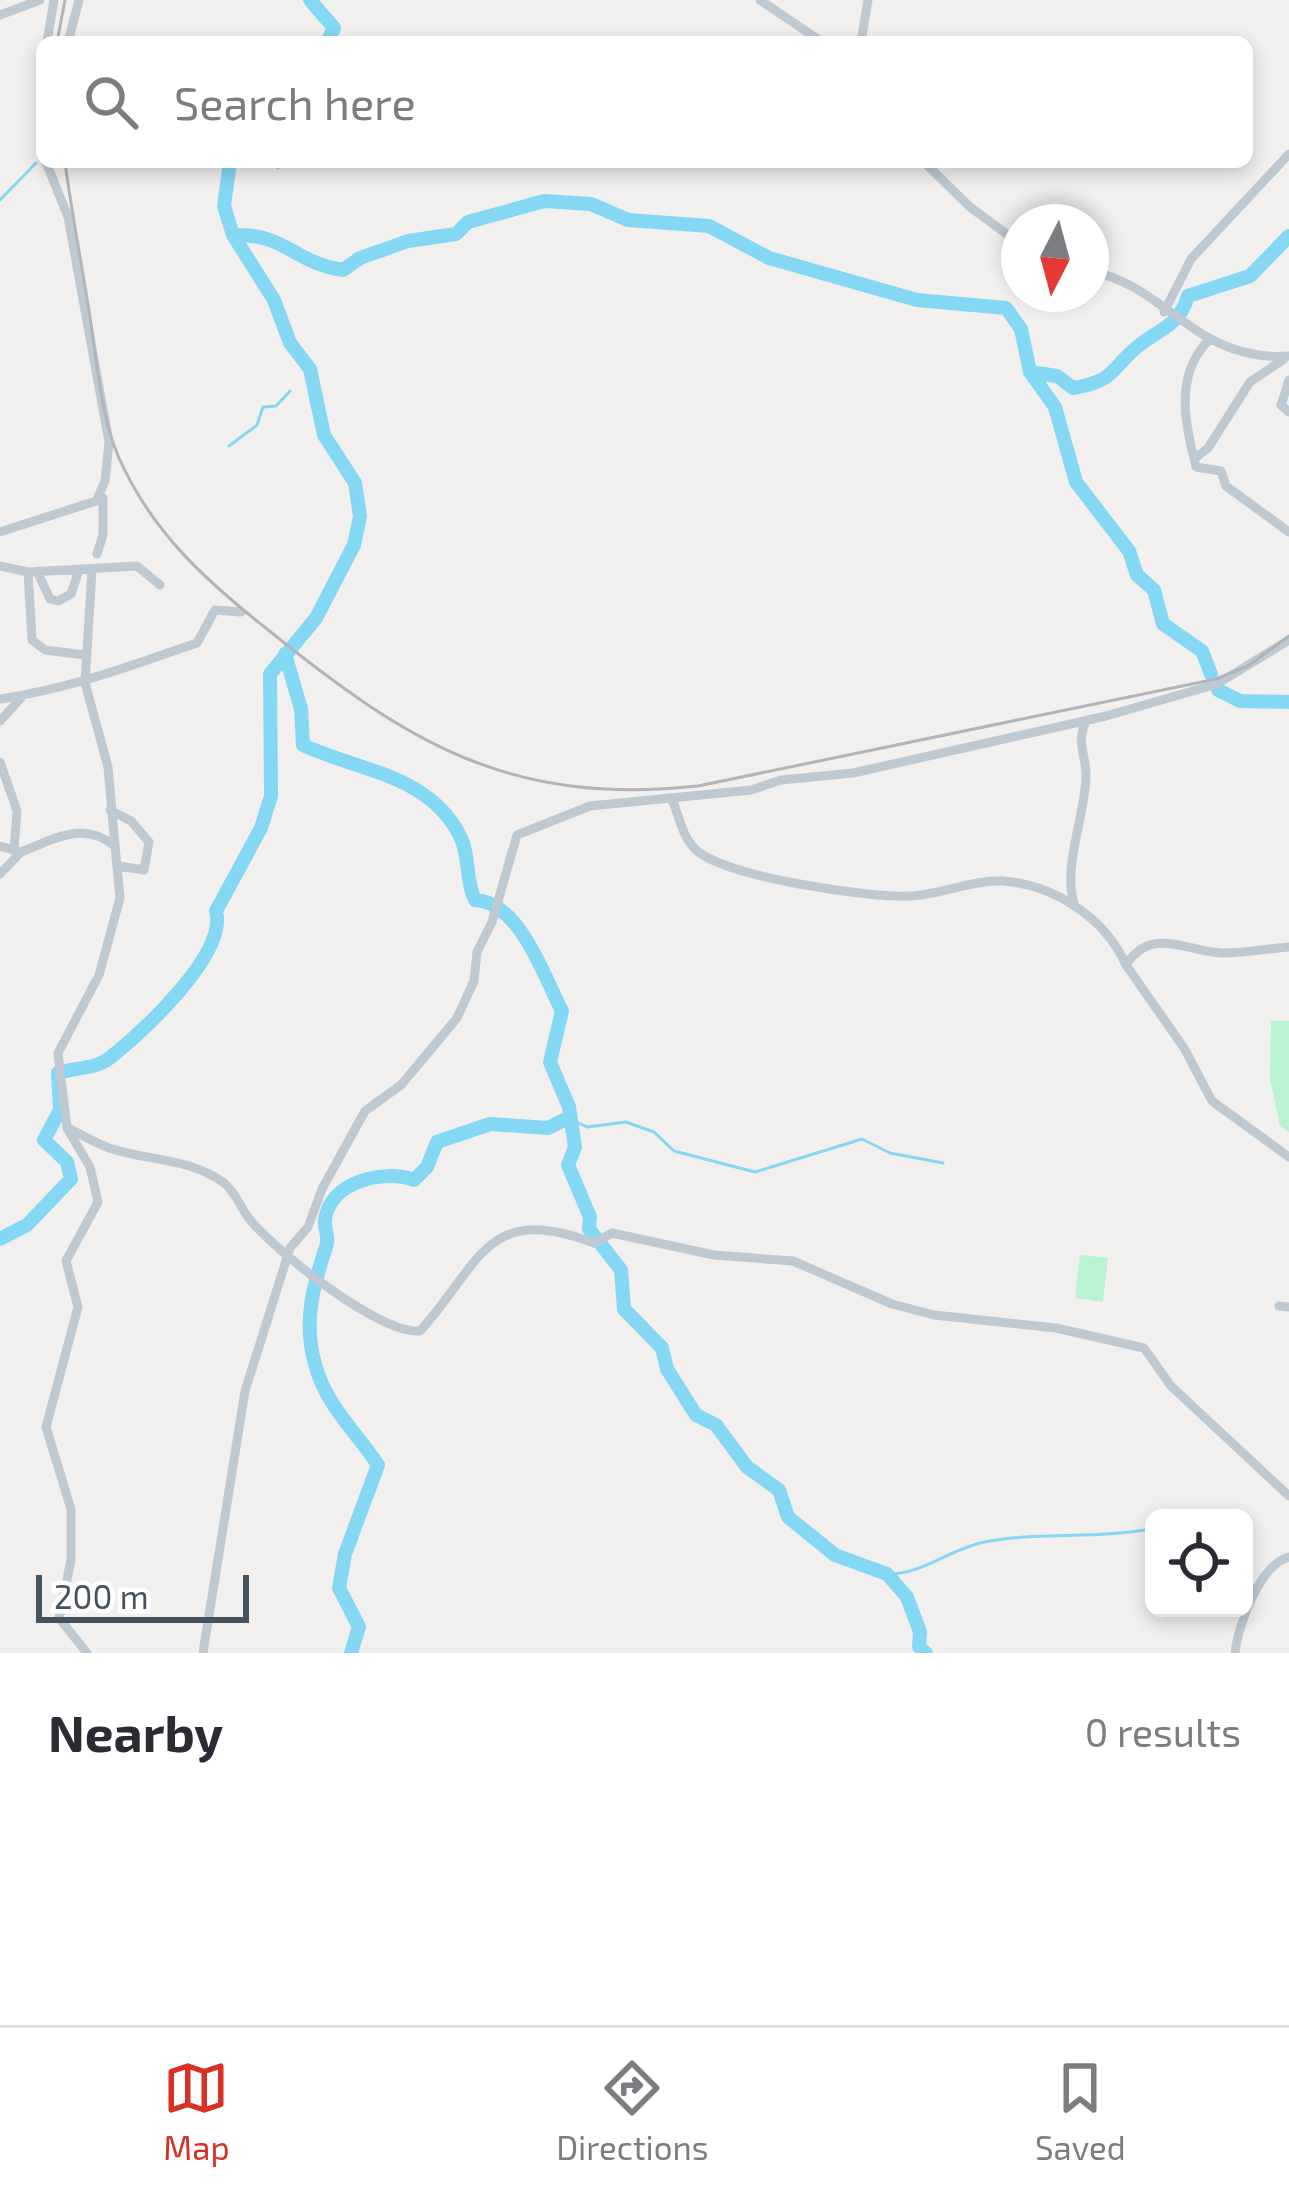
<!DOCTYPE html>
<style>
body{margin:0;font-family:"Exo 2",sans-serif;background:#f2f2f3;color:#2b2b33}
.controls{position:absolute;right:36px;bottom:36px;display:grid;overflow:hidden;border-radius:18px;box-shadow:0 6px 18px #0003}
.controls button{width:108px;height:108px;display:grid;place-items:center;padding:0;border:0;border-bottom:3px solid #e1e1e2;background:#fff;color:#2b2b33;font:60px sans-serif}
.compass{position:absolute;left:1001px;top:204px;width:108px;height:108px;border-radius:50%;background:#fff;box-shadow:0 6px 18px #0003;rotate:186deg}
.scale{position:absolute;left:36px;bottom:30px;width:213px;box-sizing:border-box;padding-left:12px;border:6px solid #46525e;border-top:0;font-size:33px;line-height:42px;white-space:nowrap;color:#46525e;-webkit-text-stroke:9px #fff;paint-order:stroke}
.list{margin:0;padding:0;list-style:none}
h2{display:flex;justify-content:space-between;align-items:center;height:156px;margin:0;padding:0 48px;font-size:51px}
h2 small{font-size:39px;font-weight:400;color:#7c7c81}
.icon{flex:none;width:66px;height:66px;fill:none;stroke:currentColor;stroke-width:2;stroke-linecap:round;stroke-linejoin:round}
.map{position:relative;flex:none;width:1289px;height:1653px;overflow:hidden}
.search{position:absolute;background:#fff;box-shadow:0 6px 18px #0003;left:36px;right:36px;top:36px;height:132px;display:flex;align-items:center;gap:30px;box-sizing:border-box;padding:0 42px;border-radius:18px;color:#7c7c81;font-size:45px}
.sheet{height:372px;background:#fff}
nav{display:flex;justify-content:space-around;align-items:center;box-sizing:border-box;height:168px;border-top:3px solid #e1e1e2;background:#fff;font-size:33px;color:#7c7c81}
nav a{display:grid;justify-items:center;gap:6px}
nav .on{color:#d93025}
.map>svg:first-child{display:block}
</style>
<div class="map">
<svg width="1289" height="1653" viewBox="0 0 1289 1653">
<rect width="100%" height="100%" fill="#f2efef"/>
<path fill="#baf3d2" d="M1271 1021H1289V1132L1280 1126 1270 1078Z
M1080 1255 1108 1258 1103 1302 1075 1298Z"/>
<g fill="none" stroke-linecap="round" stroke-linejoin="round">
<path stroke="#84d8f3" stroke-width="3" d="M278 168 281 162
M0 200 36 163
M229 446 257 425 263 407 276 406 290 391
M568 1118 587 1127 626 1122 654 1132 674 1151 755 1172 862 1139 890 1153 943 1163
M1196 1518 1237 1515
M887 1574C922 1575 951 1548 985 1542 1039 1531 1099 1540 1154 1528"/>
<path stroke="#84d8f3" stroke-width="14" d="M310 0 334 28 327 42
M233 235C286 233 294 263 343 270L360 258 408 241 456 234 468 222 544 201 591 204 628 220 709 226 769 258 917 300 1006 308 1021 329 1030 372 1055 407 1076 482 1129 551 1137 575 1154 590 1163 624 1202 651 1211 674
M1030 372 1057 376 1073 388C1118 381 1111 366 1142 343 1164 327 1180 324 1188 296L1250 276 1289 236
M285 654 301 709 303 745C358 771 429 774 460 836 470 855 465 880 475 900 520 902 544 977 562 1011L550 1062 569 1107 575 1147 568 1165 590 1217 589 1229 621 1270 624 1309 662 1348 667 1369 696 1415 716 1425 747 1467 779 1490 788 1517 835 1555 887 1574 907 1597 920 1632 919 1647 926 1653
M1218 690 1240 701 1289 702
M0 1239 27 1225 71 1179 67 1162 44 1140 60 1110 58 1073C76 1067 95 1070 111 1057 142 1032 228 954 216 911L261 828 271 796 270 674 316 618 354 545 360 516 355 483 324 435 310 369 290 343 274 300 233 235 224 206 230 162
M351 1653 359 1627 339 1588 345 1554 378 1465C355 1430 326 1406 315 1364 303 1323 313 1286 326 1247 330 1237 324 1231 325 1220 330 1181 384 1169 414 1180L427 1167 437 1142 490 1124 548 1128 568 1118"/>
<path stroke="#bfc9d2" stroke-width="9" d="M760 0 822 42
M0 15 40 0
M47 42 54 0
M68 42 79 0
M861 42 868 0
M924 162 970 207 1019 243
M1091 272C1164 283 1196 363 1289 356
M1164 312 1191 259 1289 154
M1209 340C1174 375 1185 423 1196 467L1221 471 1226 486 1289 532
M1289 380 1281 405 1289 412
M1194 459 1208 448 1250 382 1284 359
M0 532 96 501 105 481 109 442 68 217 46 162
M97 554 103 535V498
M0 566 28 572 137 566 160 585
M92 569 85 683 108 767 115 846
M37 571 50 599 58 601 71 594 79 570
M28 572 32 640 45 650 85 655
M0 699C76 687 126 667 197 643L215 610 241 612
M0 721 21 698
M0 762 17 811 14 851
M672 799C679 816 682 836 695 849 723 877 870 898 910 896 941 895 971 880 1002 881 1054 884 1105 918 1126 965
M110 810 131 821 149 842 144 870 119 866
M0 846 21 852C53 840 82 820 115 846L120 898 99 975 58 1053 67 1128C81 1134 95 1143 109 1148 147 1161 191 1158 224 1183 237 1193 241 1210 251 1221 277 1252 379 1334 420 1331 481 1264 485 1202 594 1243L612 1233 714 1255 793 1261 892 1304 934 1315 1056 1328 1144 1348 1171 1386 1289 1496
M0 874 21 852
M1075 906C1061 870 1086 814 1086 775 1086 756 1075 738 1087 721
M1289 947C1267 949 1244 953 1222 953 1187 952 1152 925 1126 965L1184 1048 1212 1101 1289 1157
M67 1128 90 1167 98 1202 66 1261 78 1307 46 1427 71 1509V1560L59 1618 87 1653
M1279 1306 1289 1307
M203 1653 245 1391 290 1248 308 1227 322 1189 365 1111 401 1085 457 1018 474 981 477 952 492 922 517 835 590 806 751 790 781 780 853 773 1106 716 1217 684 1289 640
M1235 1653C1238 1625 1260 1564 1289 1557"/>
<path stroke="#b1b4ba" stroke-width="3" d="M57 42 65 0
M65 162C72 216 83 270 91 324 98 369 101 417 119 458 152 532 205 580 267 629 408 743 509 806 698 786L1216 679 1248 666 1289 636"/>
</g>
</svg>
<div class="controls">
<button><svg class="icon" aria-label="locate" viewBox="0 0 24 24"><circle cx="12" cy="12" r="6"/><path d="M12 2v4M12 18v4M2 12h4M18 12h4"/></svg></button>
</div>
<svg class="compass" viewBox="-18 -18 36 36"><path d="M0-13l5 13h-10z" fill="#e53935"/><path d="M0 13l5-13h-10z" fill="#7c7c81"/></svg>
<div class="scale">200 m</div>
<div class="search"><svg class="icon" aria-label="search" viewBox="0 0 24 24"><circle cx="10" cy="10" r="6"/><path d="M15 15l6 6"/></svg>Search here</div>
</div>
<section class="sheet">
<h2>Nearby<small>0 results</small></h2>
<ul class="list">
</ul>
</section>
<nav>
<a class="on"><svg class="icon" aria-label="map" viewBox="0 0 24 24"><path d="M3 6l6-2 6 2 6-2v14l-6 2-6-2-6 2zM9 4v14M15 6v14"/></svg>Map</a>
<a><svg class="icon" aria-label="directions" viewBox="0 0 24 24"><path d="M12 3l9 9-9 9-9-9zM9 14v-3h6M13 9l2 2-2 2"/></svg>Directions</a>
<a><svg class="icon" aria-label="saved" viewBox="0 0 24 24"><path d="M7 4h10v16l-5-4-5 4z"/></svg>Saved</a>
</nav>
